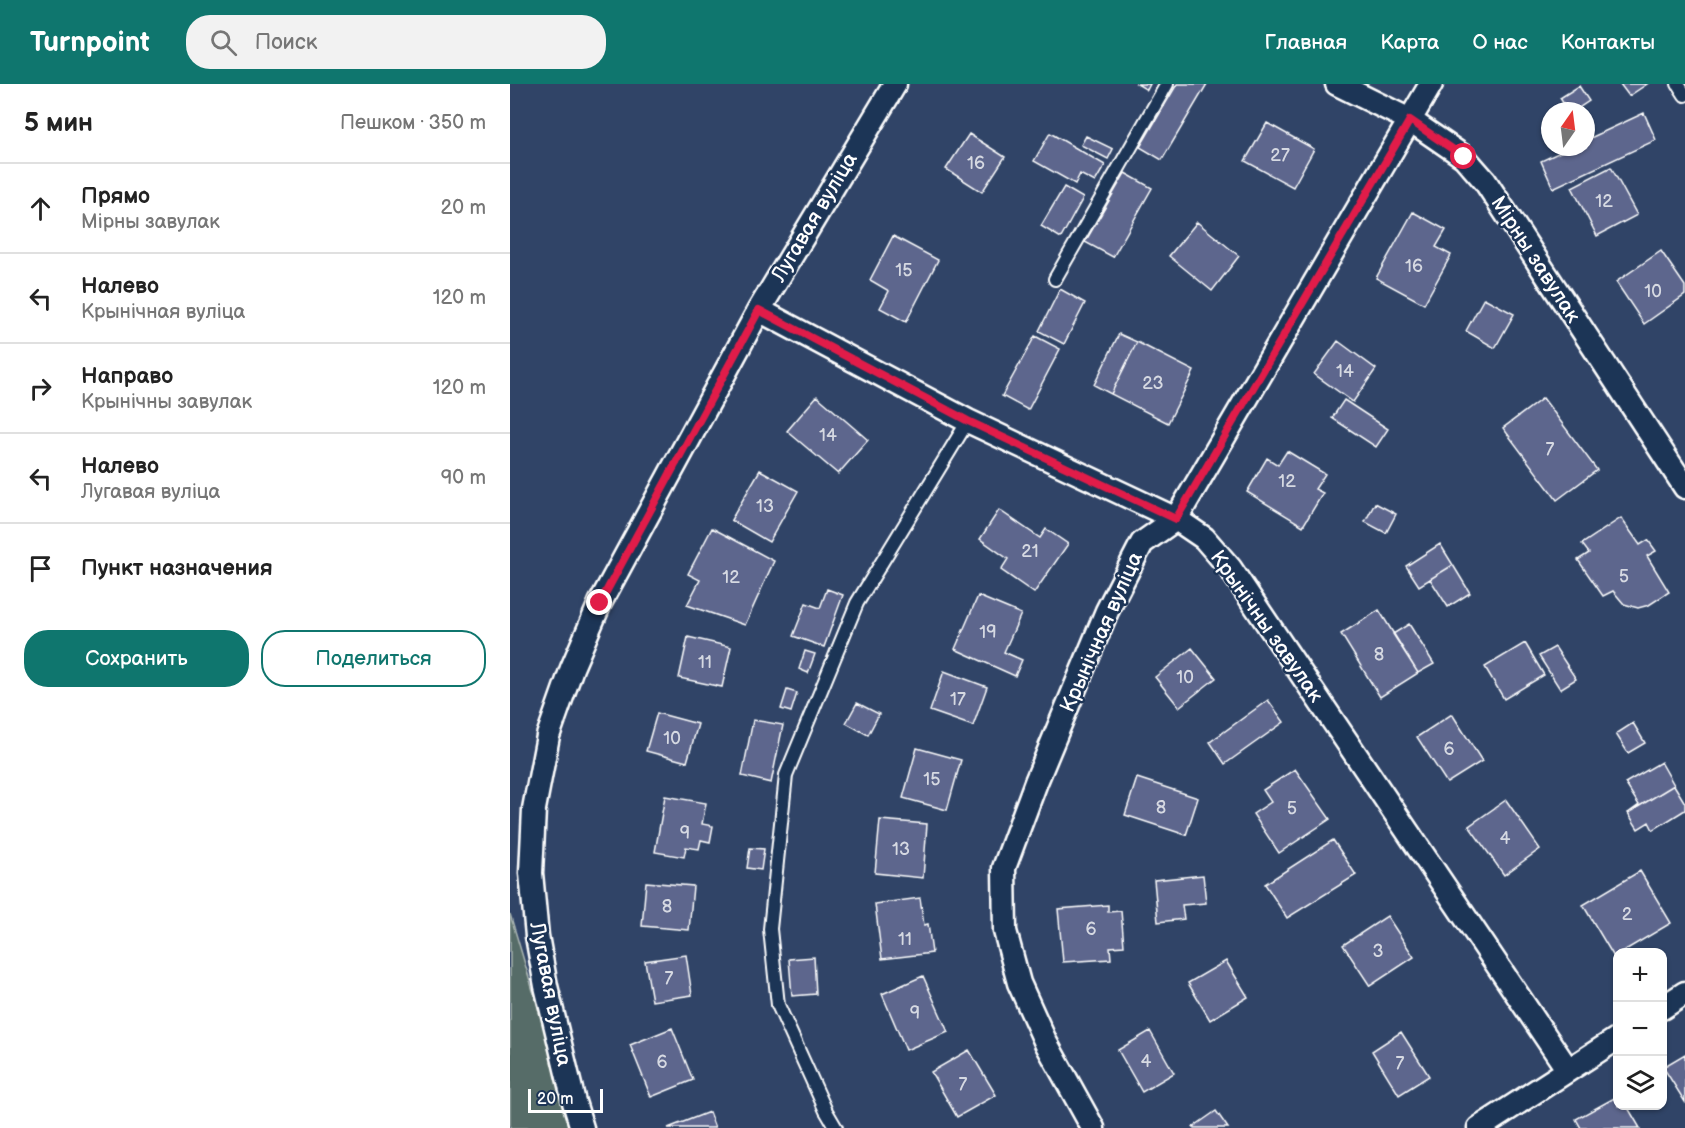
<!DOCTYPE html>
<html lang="ru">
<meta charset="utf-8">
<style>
body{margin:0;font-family:"Balsamiq Sans",sans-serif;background:#f2f2f2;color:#222}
.controls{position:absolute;right:18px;bottom:18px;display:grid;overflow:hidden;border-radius:12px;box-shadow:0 2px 4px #0004}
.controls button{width:54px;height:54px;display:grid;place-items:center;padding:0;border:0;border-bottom:2px solid #e0e0e0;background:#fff;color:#222;font:30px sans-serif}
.compass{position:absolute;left:1031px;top:18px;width:54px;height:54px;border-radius:50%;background:#fff;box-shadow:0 2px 4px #0004;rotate:14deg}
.scale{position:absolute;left:18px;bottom:15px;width:75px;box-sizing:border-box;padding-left:6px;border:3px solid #fff;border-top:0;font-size:16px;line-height:21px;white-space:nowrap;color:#fff;-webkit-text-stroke:4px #1d3557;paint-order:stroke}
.stop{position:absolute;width:18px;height:18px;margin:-14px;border:4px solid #e11d48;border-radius:50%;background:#fff}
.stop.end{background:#e11d48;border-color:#fff;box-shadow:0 2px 6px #0008}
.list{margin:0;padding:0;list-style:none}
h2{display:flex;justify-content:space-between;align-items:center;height:78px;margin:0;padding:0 24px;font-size:26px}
h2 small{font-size:20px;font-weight:400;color:#767676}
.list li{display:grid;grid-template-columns:39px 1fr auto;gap:18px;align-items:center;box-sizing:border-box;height:90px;padding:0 24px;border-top:2px solid #e0e0e0}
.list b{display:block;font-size:22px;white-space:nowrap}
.list p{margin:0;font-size:20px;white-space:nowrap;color:#767676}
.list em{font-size:20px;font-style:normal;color:#767676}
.actions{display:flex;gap:12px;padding:18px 24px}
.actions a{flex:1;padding:14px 0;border:2px solid #0f766e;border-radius:24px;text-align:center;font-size:21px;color:#0f766e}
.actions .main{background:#0f766e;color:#fff}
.icon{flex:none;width:33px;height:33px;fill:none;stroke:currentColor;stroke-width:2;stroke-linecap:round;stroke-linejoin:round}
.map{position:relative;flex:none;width:1175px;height:1044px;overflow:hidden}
header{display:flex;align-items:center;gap:36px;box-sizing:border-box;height:84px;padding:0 30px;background:#0f766e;color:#fff}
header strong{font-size:28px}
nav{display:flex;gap:33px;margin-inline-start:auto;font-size:21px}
.search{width:420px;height:54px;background:#f2f2f2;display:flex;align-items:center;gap:15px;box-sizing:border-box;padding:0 21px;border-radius:24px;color:#767676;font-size:22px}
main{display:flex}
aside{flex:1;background:#fff}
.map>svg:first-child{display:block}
</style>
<header>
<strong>Turnpoint</strong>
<div class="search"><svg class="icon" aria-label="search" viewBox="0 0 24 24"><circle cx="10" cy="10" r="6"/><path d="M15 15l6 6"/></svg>Поиск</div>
<nav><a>Главная</a><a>Карта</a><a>О нас</a><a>Контакты</a></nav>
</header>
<main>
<aside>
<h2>5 мин<small>Пешком · 350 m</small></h2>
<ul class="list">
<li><svg class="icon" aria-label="ahead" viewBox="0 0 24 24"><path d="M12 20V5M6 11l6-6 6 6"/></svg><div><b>Прямо</b><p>Мірны завулак</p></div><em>20 m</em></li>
<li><svg class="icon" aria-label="left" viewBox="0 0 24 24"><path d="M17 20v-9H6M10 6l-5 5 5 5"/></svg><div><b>Налево</b><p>Крынічная вуліца</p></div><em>120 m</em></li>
<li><svg class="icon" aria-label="right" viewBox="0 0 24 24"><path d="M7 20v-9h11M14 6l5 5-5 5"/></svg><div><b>Направо</b><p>Крынічны завулак</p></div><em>120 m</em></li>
<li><svg class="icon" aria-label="left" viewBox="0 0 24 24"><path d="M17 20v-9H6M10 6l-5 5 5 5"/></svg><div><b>Налево</b><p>Лугавая вуліца</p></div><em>90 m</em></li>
<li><svg class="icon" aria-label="arrive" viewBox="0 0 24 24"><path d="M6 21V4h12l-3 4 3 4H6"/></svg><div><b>Пункт назначения</b></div></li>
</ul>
<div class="actions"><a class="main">Сохранить</a><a>Поделиться</a></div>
</aside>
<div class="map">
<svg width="1175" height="1044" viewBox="0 0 1175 1044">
<rect width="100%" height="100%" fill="#304467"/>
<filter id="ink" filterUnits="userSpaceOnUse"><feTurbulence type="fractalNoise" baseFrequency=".0167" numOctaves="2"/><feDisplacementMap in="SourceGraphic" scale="12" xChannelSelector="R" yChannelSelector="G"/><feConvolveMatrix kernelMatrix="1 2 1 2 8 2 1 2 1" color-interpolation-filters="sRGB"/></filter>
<g filter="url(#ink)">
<path fill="#576c67" stroke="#abb6b3" stroke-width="1.5" d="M0 830 64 1044H0Z"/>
<path fill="#5d668d" stroke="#fff" stroke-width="1.5" d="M627 0H640L637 6Z
M667 0H697L652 76 630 63Z
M1110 0H1137L1119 12Z
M1069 2 1079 17 1064 27H1058L1050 14Z
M1134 29 1146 56 1043 104 1031 77 1061 63H1076V56Z
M757 39 804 65 783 103 735 77Z
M540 49 595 81 585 98 570 90 565 100 524 77Z
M459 50 495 73 472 108 436 85Z
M576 52 603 65 598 75 571 61Z
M1101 83 1127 131 1087 152 1062 103Z
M615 89 642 104 603 173 575 158Z
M554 103 573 114 551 154 531 142Z
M903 128 936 146 926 163 941 171 914 220 866 194Z
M687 138 729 172 702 207 659 172Z
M383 152 428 176 396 238 370 224 379 207 360 196Z
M1151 167 1175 202V211L1134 240 1106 198Z
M550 205 575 219 554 260 529 247Z
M974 214 1004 230 985 264 956 247Z
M609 250 627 258 601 310 584 301Z
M525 252 550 265 518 326 492 312Z
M828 257 866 285 843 318 804 290Z
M627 258 684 287 658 339 601 310Z
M307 312 358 356 328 390 277 347Z
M1033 314 1087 386 1047 416 993 344Z
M834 316 878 345 866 363 822 334Z
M777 367 815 390 805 405 813 409 793 442 737 408 757 374 768 381Z
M250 386 288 407 259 458 221 436Z
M865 419 886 430 876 449 855 438Z
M489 426 530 454 536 445 558 460 524 509 491 486 498 475 470 455Z
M1111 434 1130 461 1138 456 1146 467 1137 472 1159 508 1139 521 1128 524 1114 520 1103 507 1093 512 1068 476 1079 469 1072 460Z
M202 444 264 477 235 541 177 521 190 496 178 490Z
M930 460 943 481 909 502 896 482Z
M943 481 960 509 938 523 920 495Z
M317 505 333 511 314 563 283 552 296 519 310 524Z
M468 512 511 530 494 568 512 576 505 592 445 565Z
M869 526 908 589 870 613 831 550Z
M899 540 924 580 908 589 883 550Z
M178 553 221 563 212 603 169 594Z
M1015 559 1034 591 994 615 975 583Z
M1045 563 1066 595 1050 605 1029 572Z
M682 564 706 594 669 623 645 593Z
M295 567 305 570 298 589 289 585Z
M434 587 477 603 463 642 420 627Z
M277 606 287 609 281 628 271 625Z
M758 616 774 638 715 680 700 658Z
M347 619 369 630 358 651 336 639Z
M147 629 188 640 177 678 136 667Z
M942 630 972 677 937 699 907 653Z
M243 636 273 641 261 699 232 692Z
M1123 639 1135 659 1118 669 1106 650Z
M407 664 451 676 437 726 393 714Z
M1151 678 1164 701 1118 729 1129 721 1115 699Z
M785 685 820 735 769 769 743 730 761 718 753 706Z
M627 694 688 714 676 751 615 731Z
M1164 701 1175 719V726L1143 746 1139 738 1128 745 1118 729Z
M155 712 196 719 192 740 203 742 200 758 191 756 189 765 176 763 174 773 145 768Z
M996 716 1030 765 994 791 959 742Z
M370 736 417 740 413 794 365 789Z
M823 756 846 791 777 834 755 800Z
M240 764 254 765 251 786 237 784Z
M1130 787 1161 839 1112 868H1108V871L1104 873 1073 821Z
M693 791 696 819 672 821 674 835 648 838 644 796Z
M136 798 183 802 179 846 132 842Z
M410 814 414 841 418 840 422 869 372 875 365 820Z
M598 821V828L611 827 614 862 600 863 601 875 553 878 548 825Z
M877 832 904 873 860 902 833 861Z
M176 871 182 911 142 917 135 877Z
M304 873 306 910 282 912 279 875Z
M716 877 738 913 700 936 678 899Z
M413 892 438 948 396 966 372 910Z
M162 944 183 996 141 1013 120 961Z
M640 947 664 989 632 1008 608 966Z
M891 948 919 992 889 1011 862 967Z
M459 966 486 1011 447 1033 421 988Z
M1175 970V1018L1153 983Z
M1108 1012V1022H1117L1130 1044H1071L1066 1035Z
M706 1027 718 1044H684L683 1043Z
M199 1028 205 1044H158Z"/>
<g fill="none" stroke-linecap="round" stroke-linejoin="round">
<defs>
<path id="lane" d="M1168 0 1175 11
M545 195 657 0
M326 1044 316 1027 268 921 260 845 276 691 347 519 458 337"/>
<path id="street" d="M827 0 900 36 954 73 975 97 1175 403
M249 226 458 337 666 435 694 454 720 484 1058 986
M1152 924 1175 909
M72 1044 64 1018 36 902 27 852 21 789 24 725 38 652 62 584 90 519 249 226 385 0
M583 1044 536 959 509 899 495 847 494 784 526 698 597 527 632 459 666 435 921 0
M969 1044 1108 954"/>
</defs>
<use href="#lane" stroke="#fff" stroke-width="16"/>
<use href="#street" stroke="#fff" stroke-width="27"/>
<use href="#lane" stroke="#1d3557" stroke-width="12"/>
<use href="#street" stroke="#1d3557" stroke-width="22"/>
</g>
</g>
<g fill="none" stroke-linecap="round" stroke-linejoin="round" filter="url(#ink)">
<path stroke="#e11d48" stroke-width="8" d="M90 519 249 226 458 337 666 435 900 36 954 73"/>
</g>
<g text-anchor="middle" stroke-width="5" stroke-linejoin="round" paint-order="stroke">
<g font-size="18" fill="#d6d9e2">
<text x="770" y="77">27</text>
<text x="466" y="85">16</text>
<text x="1094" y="123">12</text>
<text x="904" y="188">16</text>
<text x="394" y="192">15</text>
<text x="1143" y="213">10</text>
<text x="835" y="293">14</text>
<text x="643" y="305">23</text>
<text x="318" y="357">14</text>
<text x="1040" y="371">7</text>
<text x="777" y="403">12</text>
<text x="255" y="428">13</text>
<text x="520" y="473">21</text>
<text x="1114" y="498">5</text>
<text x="221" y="499">12</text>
<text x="478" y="554">19</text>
<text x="869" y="576">8</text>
<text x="195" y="584">11</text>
<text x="675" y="599">10</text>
<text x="448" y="621">17</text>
<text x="162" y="660">10</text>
<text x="939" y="671">6</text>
<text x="422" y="701">15</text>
<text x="651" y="729">8</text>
<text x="782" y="730">5</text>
<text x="175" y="755">9</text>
<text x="995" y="760">4</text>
<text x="391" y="771">13</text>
<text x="157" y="828">8</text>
<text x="1117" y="836">2</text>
<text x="581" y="851">6</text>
<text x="395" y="861">11</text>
<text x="868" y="873">3</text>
<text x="159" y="900">7</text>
<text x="405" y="935">9</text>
<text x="636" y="983">4</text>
<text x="152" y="984">6</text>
<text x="890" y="985">7</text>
<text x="453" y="1006">7</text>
</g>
<g font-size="21" fill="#fff" stroke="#1d3557">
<text transform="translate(304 133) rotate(-59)" y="7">Лугавая вуліца</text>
<text transform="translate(1026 175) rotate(57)" y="7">Мірны завулак</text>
<text transform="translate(757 542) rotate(55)" y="7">Крынічны завулак</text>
<text transform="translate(591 548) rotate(-66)" y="7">Крынічная вуліца</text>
<text transform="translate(41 910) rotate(79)" y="7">Лугавая вуліца</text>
</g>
</g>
</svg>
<div class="controls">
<button>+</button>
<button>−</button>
<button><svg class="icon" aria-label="layers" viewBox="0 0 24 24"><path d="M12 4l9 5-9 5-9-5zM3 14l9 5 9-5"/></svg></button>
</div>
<svg class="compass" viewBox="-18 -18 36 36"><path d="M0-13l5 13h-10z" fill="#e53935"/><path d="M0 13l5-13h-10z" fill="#767676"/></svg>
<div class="scale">20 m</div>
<div class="stop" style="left:954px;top:73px"></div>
<div class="stop end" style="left:90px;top:519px"></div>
</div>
</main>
